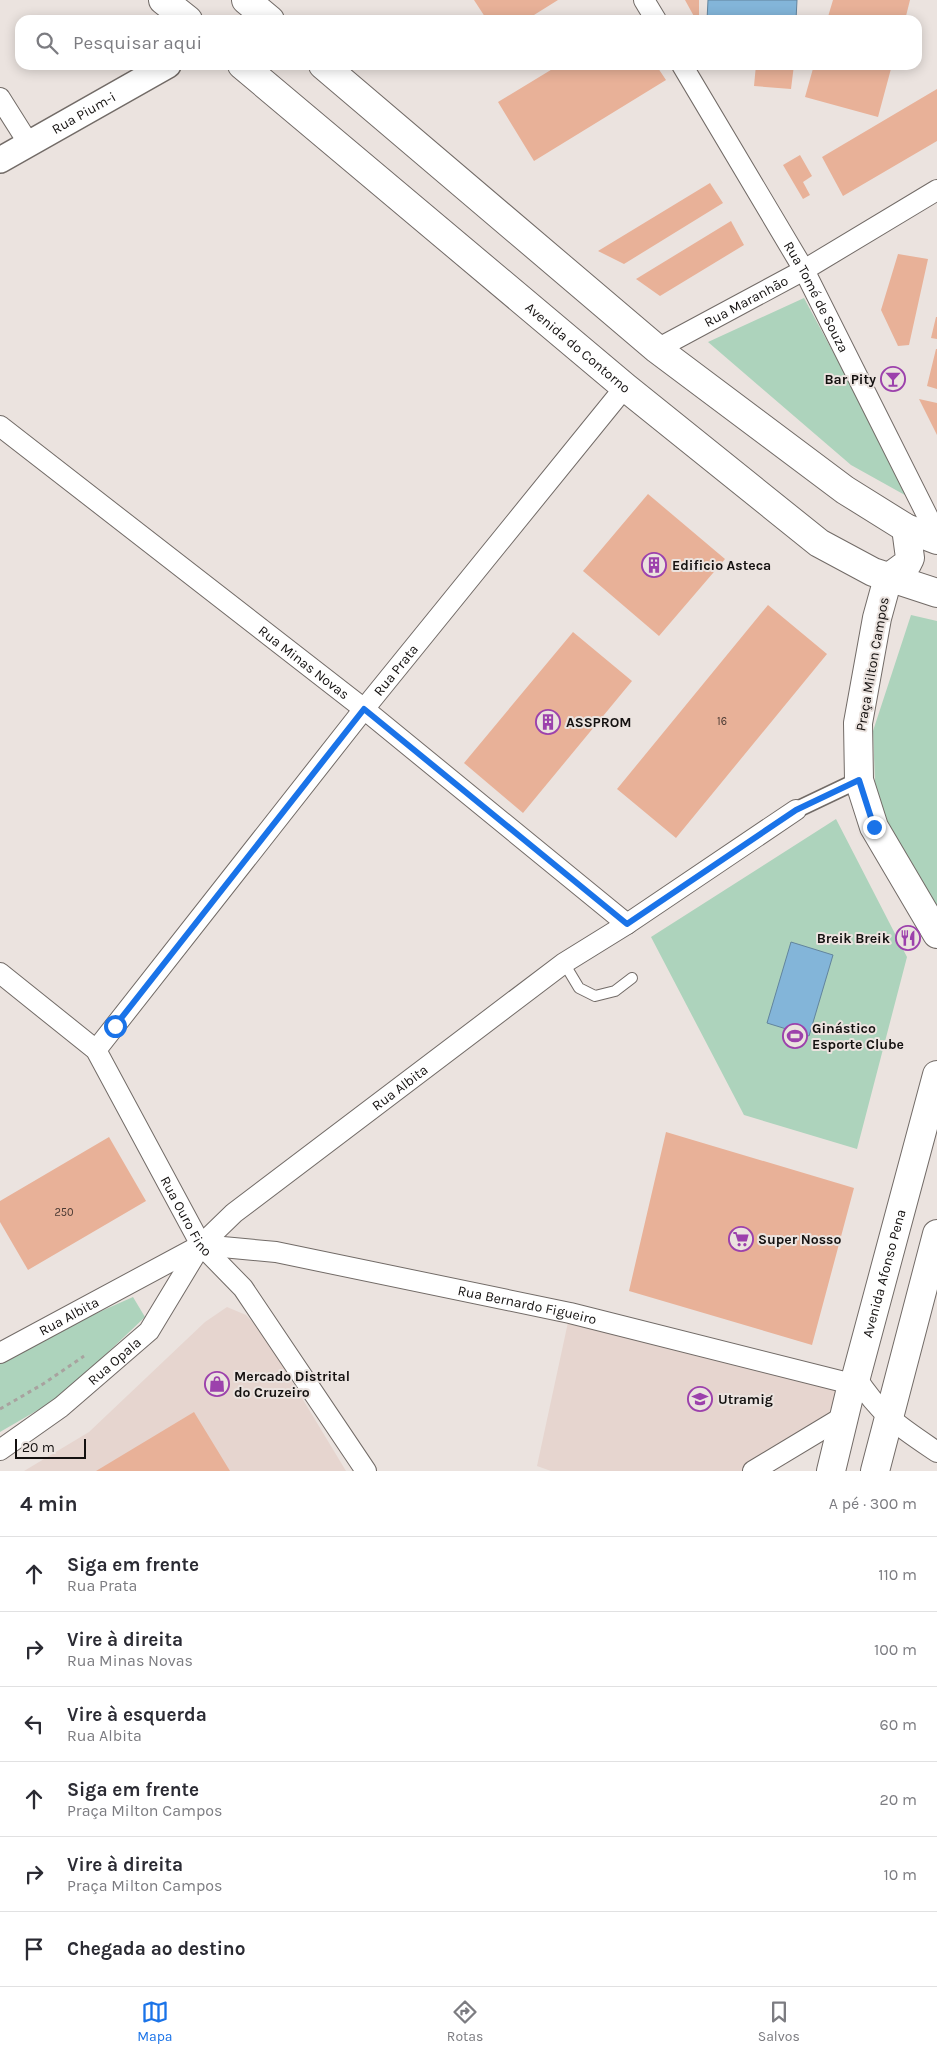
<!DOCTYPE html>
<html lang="pt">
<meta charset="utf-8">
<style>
body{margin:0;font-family:Karla,sans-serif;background:#f2f2f3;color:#2b2b33}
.scale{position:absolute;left:15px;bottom:12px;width:71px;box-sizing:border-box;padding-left:5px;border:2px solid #141110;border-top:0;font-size:14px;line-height:18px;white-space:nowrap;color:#141110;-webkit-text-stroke:4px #ebe3df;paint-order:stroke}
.stop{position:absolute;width:15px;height:15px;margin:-11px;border:4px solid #1a73e8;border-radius:50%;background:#fff}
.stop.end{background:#1a73e8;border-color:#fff;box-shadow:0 1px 5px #0008}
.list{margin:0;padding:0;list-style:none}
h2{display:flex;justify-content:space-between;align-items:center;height:65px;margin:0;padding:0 20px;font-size:21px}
h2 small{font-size:16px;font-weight:400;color:#7c7c81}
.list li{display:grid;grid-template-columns:32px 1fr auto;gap:15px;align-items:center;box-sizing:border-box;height:75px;padding:0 20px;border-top:1px solid #e1e1e2}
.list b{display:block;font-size:19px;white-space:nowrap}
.list p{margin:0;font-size:16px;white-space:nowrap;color:#7c7c81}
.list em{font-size:16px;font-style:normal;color:#7c7c81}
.icon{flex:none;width:28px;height:28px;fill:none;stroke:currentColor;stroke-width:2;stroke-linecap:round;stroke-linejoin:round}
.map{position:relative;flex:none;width:937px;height:1471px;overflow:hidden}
.search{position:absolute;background:#fff;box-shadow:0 2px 12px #0003;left:15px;right:15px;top:15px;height:55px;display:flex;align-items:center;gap:12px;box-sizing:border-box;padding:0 18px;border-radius:15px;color:#7c7c81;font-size:19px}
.sheet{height:515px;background:#fff}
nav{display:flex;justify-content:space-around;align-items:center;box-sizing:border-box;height:70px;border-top:1px solid #e1e1e2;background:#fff;font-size:14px;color:#7c7c81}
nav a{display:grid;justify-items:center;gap:2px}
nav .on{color:#1a73e8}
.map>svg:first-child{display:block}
</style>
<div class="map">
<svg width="937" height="1471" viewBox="0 0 937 1471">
<rect width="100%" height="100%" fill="#ebe3df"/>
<path fill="#e6d5cf" d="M227 1307 246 1315 264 1335 346 1471H24L89 1432 205 1322Z
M570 1313 852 1384 846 1415 753 1471H551L537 1466Z"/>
<path fill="#add3bc" d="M804 298 912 499 851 465 708 342Z
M911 615 937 621V923L883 827 875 782 873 731Z
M836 819 907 957 857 1149 744 1115 651 937Z
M133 1297 145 1317 62 1396 0 1432V1356Z"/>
<path fill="#83b5d9" stroke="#62849d" d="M708 0H797L796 20H707Z
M791 942 833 955 809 1036 767 1023Z"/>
<path fill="#e8b198" d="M474 0H558L526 20H487Z
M685 0H699V18L696 20Z
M833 0H910L905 20H827Z
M559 65H656L666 80 534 161 498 102Z
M756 65H794L791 89 754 86Z
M814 65H892L878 117 805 97Z
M937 89V141L843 196 822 157Z
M800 155 812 176 803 182 810 195 803 199 783 165Z
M710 183 723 203 624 264 598 251Z
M731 221 744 245 660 296 636 279Z
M898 254 928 259 909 345 898 346 881 310Z
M936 317H937V339L931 338Z
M936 349H937V389L927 386Z
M919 399 937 403V435Z
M648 494 725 559 659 636 583 571Z
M768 605 827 654 676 838 617 789Z
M573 632 632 681 523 813 464 763Z
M666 1132 854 1188 812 1345 629 1291Z
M109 1137 146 1201 28 1270 0 1222V1201Z
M194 1412 230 1471H96Z"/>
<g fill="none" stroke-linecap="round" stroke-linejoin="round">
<defs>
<path id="service" d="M564 963 579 988 595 996 615 991 632 978"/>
<path id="pedestrian" d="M796 810 859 780"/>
<g id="minor">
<path d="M644 0 656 20"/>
<path id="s1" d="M682 65 804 270 937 535"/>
<path d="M0 98 29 144"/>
<path id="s2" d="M657 349 804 270 937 190"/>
<path id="s3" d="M0 426 364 709 627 924"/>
<path id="s4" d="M0 973 96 1050 201 1245 243 1288 366 1471"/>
<path id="s5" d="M96 1050 364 709 625 387"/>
<path id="s6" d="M201 1245 276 1252 570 1313 852 1384"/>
<path id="s7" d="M0 1353 201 1245 234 1213 564 963 627 924 796 810"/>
<path d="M856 1377C880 1415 900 1427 937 1452"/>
<path id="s8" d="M0 1450 61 1407 149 1331 201 1245"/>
<path d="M753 1471 846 1415"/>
</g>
<g id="tertiary">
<path id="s9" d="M0 160 168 65"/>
</g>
<g id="secondary">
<path d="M906 528 910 558 907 564 888 578 877 618 858 723 859 780 874 827 937 934"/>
<path id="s10" d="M831 1471 852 1384 856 1377 937 1075"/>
<path d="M875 1471 937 1234"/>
</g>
<g id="primary">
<path d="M163 0 188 20"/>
<path d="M246 0 270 20"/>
<path id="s11" d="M242 65 625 387 819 543 873 572 937 593"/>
<path d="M323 65 657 349 845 490 906 528 937 540"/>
</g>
</defs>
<use href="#service" stroke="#726b67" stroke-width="12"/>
<use href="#pedestrian" stroke="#726b67" stroke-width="18"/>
<use href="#minor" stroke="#726b67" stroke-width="22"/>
<use href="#tertiary" stroke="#726b67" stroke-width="28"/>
<use href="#secondary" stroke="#726b67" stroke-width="30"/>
<use href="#primary" stroke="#726b67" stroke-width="30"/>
<path stroke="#a8a29f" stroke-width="3" stroke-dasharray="4 4" stroke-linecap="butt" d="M0 1409 43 1384 84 1356"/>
<use href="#service" stroke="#fff" stroke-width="10"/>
<use href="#pedestrian" stroke="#fff" stroke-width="15"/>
<use href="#minor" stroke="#fff" stroke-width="20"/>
<use href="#tertiary" stroke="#fff" stroke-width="25"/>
<use href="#secondary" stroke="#fff" stroke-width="28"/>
<use href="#primary" stroke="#fff" stroke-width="28"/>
</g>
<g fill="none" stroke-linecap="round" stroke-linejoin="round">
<path stroke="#1a73e8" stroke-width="6" d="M115 1026 364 709 627 924 796 810 859 780 874 827"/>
</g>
<defs>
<symbol id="bar-ring" viewBox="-11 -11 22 22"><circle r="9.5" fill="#ebe3df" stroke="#9c41ac" stroke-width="1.5"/><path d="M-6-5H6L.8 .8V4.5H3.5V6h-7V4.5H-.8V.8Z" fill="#9c41ac"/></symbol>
<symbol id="building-ring" viewBox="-11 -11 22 22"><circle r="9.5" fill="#ebe3df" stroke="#9c41ac" stroke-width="1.5"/><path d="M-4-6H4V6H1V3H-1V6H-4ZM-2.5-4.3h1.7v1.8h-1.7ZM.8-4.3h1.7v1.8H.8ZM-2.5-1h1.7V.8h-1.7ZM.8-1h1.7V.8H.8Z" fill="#9c41ac"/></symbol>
<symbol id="restaurant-ring" viewBox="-11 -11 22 22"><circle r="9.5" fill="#ebe3df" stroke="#9c41ac" stroke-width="1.5"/><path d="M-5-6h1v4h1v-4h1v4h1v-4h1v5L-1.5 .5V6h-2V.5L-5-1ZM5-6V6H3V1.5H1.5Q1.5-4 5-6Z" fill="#9c41ac"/></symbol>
<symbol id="stadium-ring" viewBox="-11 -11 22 22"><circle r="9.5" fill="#ebe3df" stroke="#9c41ac" stroke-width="1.5"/><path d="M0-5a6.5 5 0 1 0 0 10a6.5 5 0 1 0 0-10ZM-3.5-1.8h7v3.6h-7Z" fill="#9c41ac"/></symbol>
<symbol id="supermarket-ring" viewBox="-11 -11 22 22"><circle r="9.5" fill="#ebe3df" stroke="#9c41ac" stroke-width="1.5"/><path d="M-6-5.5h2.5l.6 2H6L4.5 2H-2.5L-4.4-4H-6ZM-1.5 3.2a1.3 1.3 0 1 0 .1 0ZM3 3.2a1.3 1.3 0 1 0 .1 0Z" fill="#9c41ac"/></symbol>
<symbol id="shop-ring" viewBox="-11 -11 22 22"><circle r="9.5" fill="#ebe3df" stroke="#9c41ac" stroke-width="1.5"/><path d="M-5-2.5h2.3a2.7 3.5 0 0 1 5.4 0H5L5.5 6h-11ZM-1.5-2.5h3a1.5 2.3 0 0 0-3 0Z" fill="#9c41ac"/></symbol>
<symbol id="school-ring" viewBox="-11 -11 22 22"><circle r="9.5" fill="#ebe3df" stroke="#9c41ac" stroke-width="1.5"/><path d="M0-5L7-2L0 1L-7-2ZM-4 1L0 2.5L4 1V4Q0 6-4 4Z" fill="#9c41ac"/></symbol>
</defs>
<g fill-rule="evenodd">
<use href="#bar-ring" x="879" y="365" width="28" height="28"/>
<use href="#building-ring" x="640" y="551" width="28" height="28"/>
<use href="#building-ring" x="534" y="708" width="28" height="28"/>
<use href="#restaurant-ring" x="894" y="924" width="28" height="28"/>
<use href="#stadium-ring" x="781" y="1022" width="28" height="28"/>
<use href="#supermarket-ring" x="727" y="1225" width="28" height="28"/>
<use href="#shop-ring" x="203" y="1370" width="28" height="28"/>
<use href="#school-ring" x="686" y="1385" width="28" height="28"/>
</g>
<g text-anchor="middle" stroke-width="4" stroke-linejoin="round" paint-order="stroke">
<g font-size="11" fill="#493932">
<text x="722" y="725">16</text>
<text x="64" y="1216">250</text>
</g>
<g font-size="14" fill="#141110" stroke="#ebe3df">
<text dy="5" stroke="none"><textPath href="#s9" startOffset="96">Rua Pium-i</textPath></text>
<text dy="5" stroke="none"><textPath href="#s1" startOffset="268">Rua Tomé de Souza</textPath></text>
<text dy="5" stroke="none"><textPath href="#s2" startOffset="101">Rua Maranhão</textPath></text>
<text dy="5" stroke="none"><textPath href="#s11" startOffset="439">Avenida do Contorno</textPath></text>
<text dy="5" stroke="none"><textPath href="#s3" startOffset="385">Rua Minas Novas</textPath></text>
<text transform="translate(872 664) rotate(-80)" y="5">Praça Milton Campos</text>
<text dy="5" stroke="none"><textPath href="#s5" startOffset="484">Rua Prata</textPath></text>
<text dy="5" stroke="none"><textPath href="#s7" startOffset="482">Rua Albita</textPath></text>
<text dy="5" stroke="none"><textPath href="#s4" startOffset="312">Rua Ouro Fino</textPath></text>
<text dy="5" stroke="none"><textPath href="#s10" startOffset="205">Avenida Afonso Pena</textPath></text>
<text dy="5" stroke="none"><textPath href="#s6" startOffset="332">Rua Bernardo Figueiro</textPath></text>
<text dy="5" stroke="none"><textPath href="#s7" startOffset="78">Rua Albita</textPath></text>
<text dy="5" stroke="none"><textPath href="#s8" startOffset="145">Rua Opala</textPath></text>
</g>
<g font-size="14" font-weight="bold" fill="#141110" stroke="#ebe3df" text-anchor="start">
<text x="876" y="384" text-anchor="end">Bar Pity</text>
<text x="672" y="570">Edificio Asteca</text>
<text x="566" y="727">ASSPROM</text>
<text x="890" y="943" text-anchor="end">Breik Breik</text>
<text x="812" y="1033">Ginástico<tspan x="812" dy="16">Esporte Clube</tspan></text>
<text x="758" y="1244">Super Nosso</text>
<text x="234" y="1381">Mercado Distrital<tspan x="234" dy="16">do Cruzeiro</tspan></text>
<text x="718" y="1404">Utramig</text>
</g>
</g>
</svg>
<div class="scale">20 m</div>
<div class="stop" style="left:115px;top:1026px"></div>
<div class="stop end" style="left:874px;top:827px"></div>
<div class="search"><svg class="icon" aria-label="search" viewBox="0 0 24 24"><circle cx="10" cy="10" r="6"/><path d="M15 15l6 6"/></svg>Pesquisar aqui</div>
</div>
<section class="sheet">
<h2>4 min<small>A pé · 300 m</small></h2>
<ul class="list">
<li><svg class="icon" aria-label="ahead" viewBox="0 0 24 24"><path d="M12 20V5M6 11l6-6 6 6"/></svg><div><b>Siga em frente</b><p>Rua Prata</p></div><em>110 m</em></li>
<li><svg class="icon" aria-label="right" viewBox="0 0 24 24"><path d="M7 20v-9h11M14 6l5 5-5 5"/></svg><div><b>Vire à direita</b><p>Rua Minas Novas</p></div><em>100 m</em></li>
<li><svg class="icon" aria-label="left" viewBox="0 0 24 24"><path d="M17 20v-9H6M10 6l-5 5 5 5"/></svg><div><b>Vire à esquerda</b><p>Rua Albita</p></div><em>60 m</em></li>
<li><svg class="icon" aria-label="ahead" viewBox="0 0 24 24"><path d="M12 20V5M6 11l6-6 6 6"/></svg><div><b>Siga em frente</b><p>Praça Milton Campos</p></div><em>20 m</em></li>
<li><svg class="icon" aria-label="right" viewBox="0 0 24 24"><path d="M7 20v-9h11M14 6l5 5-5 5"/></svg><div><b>Vire à direita</b><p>Praça Milton Campos</p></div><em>10 m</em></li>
<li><svg class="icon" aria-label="arrive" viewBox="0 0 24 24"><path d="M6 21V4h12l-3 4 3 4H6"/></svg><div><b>Chegada ao destino</b></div></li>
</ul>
</section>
<nav>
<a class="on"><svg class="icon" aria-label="map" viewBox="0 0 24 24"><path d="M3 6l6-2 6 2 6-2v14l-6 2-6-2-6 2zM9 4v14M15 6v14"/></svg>Mapa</a>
<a><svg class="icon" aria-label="directions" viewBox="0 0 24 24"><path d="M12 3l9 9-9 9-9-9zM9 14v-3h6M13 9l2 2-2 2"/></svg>Rotas</a>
<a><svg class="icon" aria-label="saved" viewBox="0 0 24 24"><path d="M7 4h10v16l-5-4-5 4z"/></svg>Salvos</a>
</nav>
